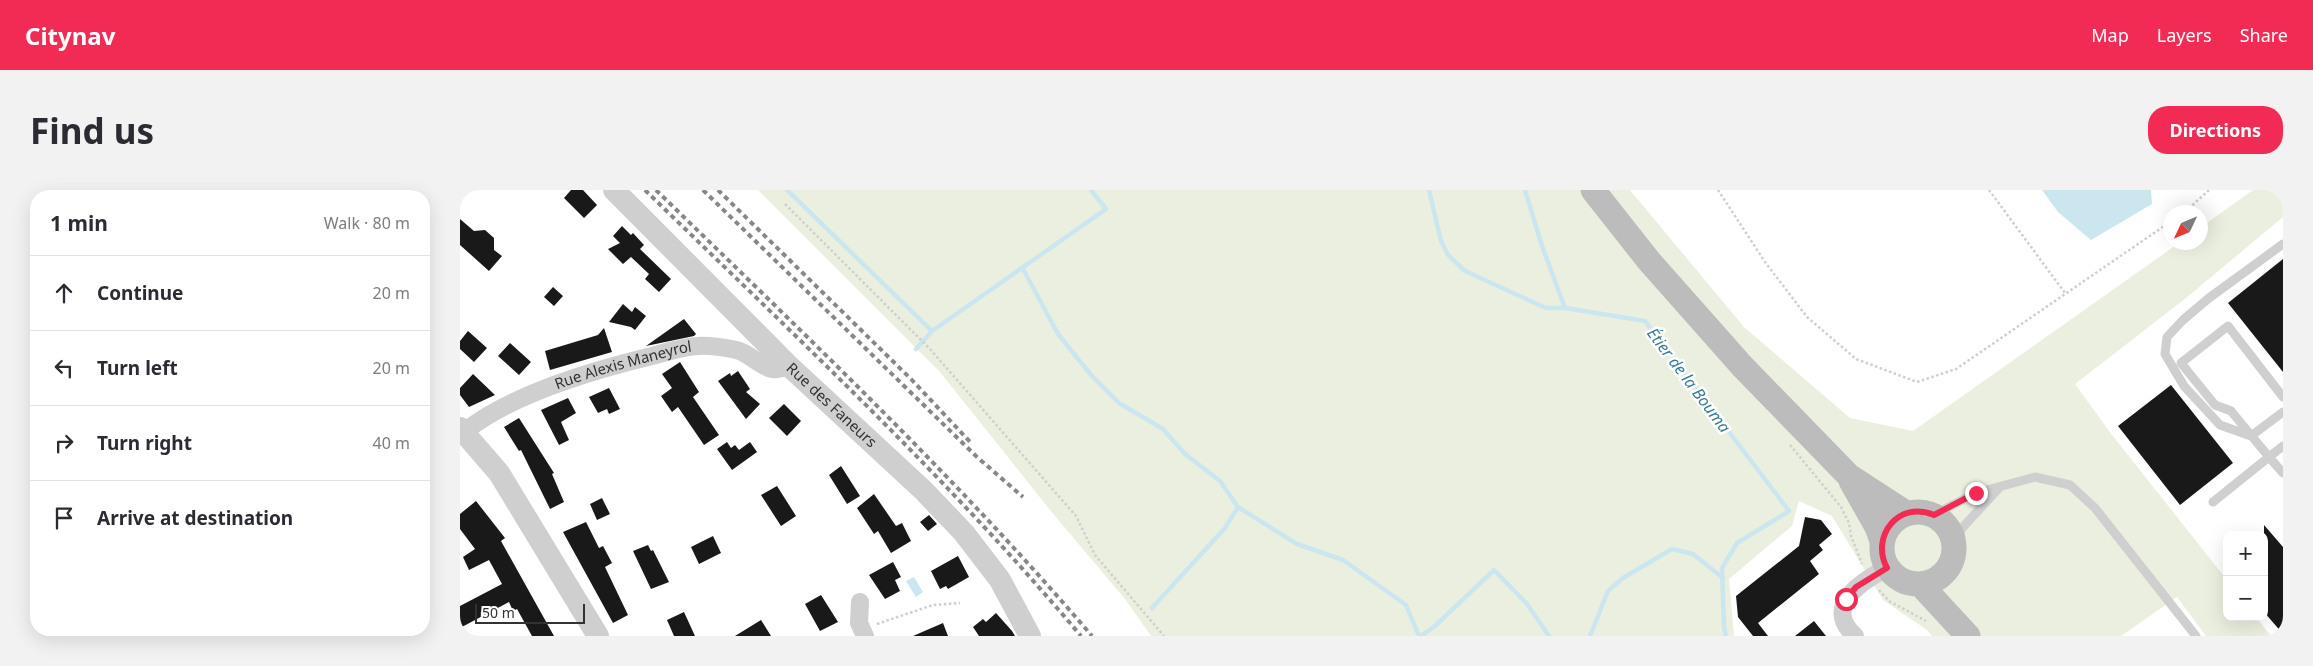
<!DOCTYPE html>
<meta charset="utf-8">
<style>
body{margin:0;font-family:"Noto Sans",sans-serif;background:#f2f2f3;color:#2b2b33}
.controls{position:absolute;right:15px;bottom:15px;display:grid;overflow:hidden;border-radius:10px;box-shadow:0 5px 20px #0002}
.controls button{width:45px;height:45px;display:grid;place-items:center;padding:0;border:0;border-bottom:1px solid #e1e1e2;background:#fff;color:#2b2b33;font:25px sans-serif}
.compass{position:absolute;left:1703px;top:15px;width:45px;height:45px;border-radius:50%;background:#fff;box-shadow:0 5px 20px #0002;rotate:226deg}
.scale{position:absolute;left:15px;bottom:12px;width:110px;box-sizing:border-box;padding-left:5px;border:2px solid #323232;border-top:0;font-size:14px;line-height:18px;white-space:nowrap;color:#323232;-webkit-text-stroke:4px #fff;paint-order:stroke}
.stop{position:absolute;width:15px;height:15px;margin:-11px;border:4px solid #f12b53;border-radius:50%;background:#fff}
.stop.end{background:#f12b53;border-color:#fff;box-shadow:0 1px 5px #0008}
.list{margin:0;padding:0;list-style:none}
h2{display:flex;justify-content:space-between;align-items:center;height:65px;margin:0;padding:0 20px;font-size:21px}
h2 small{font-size:16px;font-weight:400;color:#7c7c81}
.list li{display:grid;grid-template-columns:32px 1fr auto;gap:15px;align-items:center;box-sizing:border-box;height:75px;padding:0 20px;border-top:1px solid #e1e1e2}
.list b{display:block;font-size:19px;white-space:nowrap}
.list em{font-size:16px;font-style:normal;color:#7c7c81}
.icon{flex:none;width:28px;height:28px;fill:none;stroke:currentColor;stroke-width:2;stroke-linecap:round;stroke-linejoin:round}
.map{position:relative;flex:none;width:1823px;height:446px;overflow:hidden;border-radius:20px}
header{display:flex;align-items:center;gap:30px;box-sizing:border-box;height:70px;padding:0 25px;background:#f12b53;color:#fff}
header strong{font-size:24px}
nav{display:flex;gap:28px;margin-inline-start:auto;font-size:18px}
.intro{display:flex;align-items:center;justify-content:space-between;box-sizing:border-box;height:120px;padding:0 30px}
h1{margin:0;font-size:35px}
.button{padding:12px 22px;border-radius:20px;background:#f12b53;color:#fff;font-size:18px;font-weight:700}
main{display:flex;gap:30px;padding:0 30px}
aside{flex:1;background:#fff;border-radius:20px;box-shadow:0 5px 20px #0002}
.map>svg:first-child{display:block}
</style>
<header>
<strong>Citynav</strong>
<nav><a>Map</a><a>Layers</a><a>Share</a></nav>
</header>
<div class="intro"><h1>Find us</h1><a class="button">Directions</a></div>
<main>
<aside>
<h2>1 min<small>Walk · 80 m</small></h2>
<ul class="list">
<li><svg class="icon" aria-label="ahead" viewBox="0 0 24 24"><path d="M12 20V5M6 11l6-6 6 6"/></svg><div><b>Continue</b></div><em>20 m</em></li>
<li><svg class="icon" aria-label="left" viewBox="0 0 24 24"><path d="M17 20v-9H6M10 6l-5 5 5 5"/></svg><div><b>Turn left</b></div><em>20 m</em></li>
<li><svg class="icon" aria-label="right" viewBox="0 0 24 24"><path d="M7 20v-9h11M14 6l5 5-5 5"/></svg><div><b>Turn right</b></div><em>40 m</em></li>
<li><svg class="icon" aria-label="arrive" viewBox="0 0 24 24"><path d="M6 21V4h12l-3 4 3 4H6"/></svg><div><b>Arrive at destination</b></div></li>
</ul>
</aside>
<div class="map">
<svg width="1823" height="446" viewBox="0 0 1823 446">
<rect width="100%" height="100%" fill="#fff"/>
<path fill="#eaefdf" d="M298 0H1170L1284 137 1390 228 1453 241 1719 53 1740 52 1741 37 1793 0H1823V27L1726 108 1615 194 1652 245 1767 390V427H1796L1811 446H1746L1717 407 1661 446H1472L1467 440 1423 410 1372 326 1339 311 1332 336 1269 389 1274 446H691L665 409 590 320 480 182Z"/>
<path fill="#cbe6ef" d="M1582 0H1691L1692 14 1631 50 1598 22Z
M454 387 463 402 456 407 446 391Z"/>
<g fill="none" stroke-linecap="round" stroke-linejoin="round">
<path stroke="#cbe6ef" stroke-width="4.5" d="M327 0 472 141
M969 0 981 51 988 65 1005 81 1086 118H1105L1185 131 1329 321 1277 353 1262 378 1264 437 1266 446
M1065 0 1082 56 1105 118
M563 79 598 144 631 185 659 213 703 239 725 264 760 291 778 317 837 354 883 370 946 415 959 446
M456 159 472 141 646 19 631 0
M692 418 765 338 778 317
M961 446 975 436 1034 380 1067 414 1089 446
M1130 446 1148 401 1163 388 1212 359 1233 364 1263 388"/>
</g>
<path fill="#191919" d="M111 0H123L137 15 124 28 104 8Z
M0 29 14 41 25 40 34 48V60L42 66 29 81 0 55Z
M162 36 171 45 173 43 184 55 180 59 211 89 199 102 185 89 189 84 171 67 163 74 148 59 160 53 153 46Z
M1823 69V182L1768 113Z
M93 97 103 106 94 116 84 107Z
M163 114 172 122 175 117 186 126 175 140 171 137 149 132Z
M224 129 236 144 234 146 186 156Z
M144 138 152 162 90 180 85 161 138 145Z
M8 141 27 158 14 172 0 159V151Z
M50 153 71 172 59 185 38 166Z
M220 172 239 202 233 207 259 245 244 255 218 217 212 222 201 206 212 198 202 184Z
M278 181 290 199 286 202 300 214 286 229 258 191 270 183 271 186Z
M13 184 35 205 9 217 0 205V198Z
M1711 195 1773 273 1720 315 1658 236Z
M149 198 160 219 149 224 147 219 138 223 129 207Z
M108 208 116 223 101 232 109 250 99 255 81 220Z
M324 214 341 231 327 246 309 228Z
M59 228 94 283 92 284 104 312 90 319 61 260 59 261 44 237Z
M267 252 271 258 275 255 279 260 290 252 297 262 272 280 257 259Z
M381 276 400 306 387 314 369 285Z
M317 296 336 326 321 336 301 305Z
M414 304 436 336 442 333 451 351 431 363 418 341 414 344 397 318Z
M142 308 150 324 137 330 130 314Z
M16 311 45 348 41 351 94 446H72L57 419 53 421 49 412 0 438V416L42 394 29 370 9 380 3 367 15 359 0 339V324Z
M469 325 477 334 468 341 460 332Z
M1345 327 1361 330 1372 344 1359 355 1363 360 1350 371 1359 384 1298 433 1308 446H1293L1278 427 1276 406 1339 356Z
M126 332 139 358 143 356 152 373 145 377 168 425 153 433 103 342Z
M1804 335 1823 357V444L1804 422Z
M253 346 261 363 239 374 231 357Z
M188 355 191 361 193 360 209 392 191 399 173 361Z
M498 366 509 387 488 399 486 396 480 399 471 381Z
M433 372 441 387 435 390 440 401 425 409 409 385Z
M361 405 378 432 360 441 345 414Z
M224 422 235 446H214L207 430Z
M536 423 552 441 555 446H519L513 437 523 429 526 432Z
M301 430 311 446H275Z
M1354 431 1366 446H1335Z
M483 433 488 446H453Z"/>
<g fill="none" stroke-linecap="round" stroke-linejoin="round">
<path stroke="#cfcfcf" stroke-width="2.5" stroke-dasharray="2.5 2.5" stroke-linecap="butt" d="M1258 0 1305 72 1347 127 1396 169 1457 192 1496 179 1710 32
M1529 0 1605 103
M325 14 470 159 616 326 635 365 704 446
M1725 22 1749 0
M1330 255 1381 317 1389 333 1391 346 1402 374
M1419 400 1429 411 1466 431
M417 434 473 415 500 413"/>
<path stroke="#cfcfcf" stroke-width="9" d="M1823 207 1768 136 1721 173 1755 215 1771 221 1809 267 1823 256
M1791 246 1760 235 1724 196 1705 164 1707 147 1723 130 1749 108 1823 54
M1791 246 1823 222
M1753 312 1809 267 1823 283
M1473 325 1516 303 1575 287 1610 295 1635 318 1736 446
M1494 352 1503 337 1540 297"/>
<g stroke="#cfcfcf" stroke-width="18">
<path id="s1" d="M4 242C50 205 134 180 192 166 207 162 222 157 237 156 246 155 274 158 282 162 299 170 309 187 328 175"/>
<path d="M400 412 399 433 405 446"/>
<path d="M1395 446C1362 416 1402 391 1427 378"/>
</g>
<g stroke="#cfcfcf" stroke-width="22">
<path id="s2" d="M154 0 328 175 464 301 504 343 540 390 570 446"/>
<path d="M0 238 39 283 138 446"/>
</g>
<path stroke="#bcbcbc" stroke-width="25" d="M1133 0 1189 71 1282 176 1389 286 1446 323
M1391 291 1417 337 1422 351
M1422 358a36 36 0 1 1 72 0a36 36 0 1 1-72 0Z
M1460 394 1508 446"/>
<path stroke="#878787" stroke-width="4" stroke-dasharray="5 4" stroke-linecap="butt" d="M185 0C334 145 487 287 621 446
M196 0C345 145 497 288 632 446
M243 0 517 267 563 307
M258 0 451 189 512 254"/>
</g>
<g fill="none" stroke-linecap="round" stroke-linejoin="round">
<path stroke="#f12b53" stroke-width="6" d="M1386 409 1396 397 1427 378C1410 346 1439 310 1474 325L1516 303"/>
</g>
<g text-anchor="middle" stroke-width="5" stroke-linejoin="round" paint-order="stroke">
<g font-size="15" fill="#323232" stroke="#fff">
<text dy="5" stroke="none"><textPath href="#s1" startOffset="174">Rue Alexis Maneyrol</textPath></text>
<text dy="5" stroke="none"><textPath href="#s2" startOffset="306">Rue des Faneurs</textPath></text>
</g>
<g font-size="16" font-style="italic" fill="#367b94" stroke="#fff">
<text transform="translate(1229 190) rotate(53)" y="6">Étier de la Bouma</text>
</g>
</g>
</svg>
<div class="controls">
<button>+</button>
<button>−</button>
</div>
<svg class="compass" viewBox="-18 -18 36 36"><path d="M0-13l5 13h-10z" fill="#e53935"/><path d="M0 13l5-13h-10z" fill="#7c7c81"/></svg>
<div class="scale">50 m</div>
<div class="stop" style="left:1386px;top:409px"></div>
<div class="stop end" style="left:1516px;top:303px"></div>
</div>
</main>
